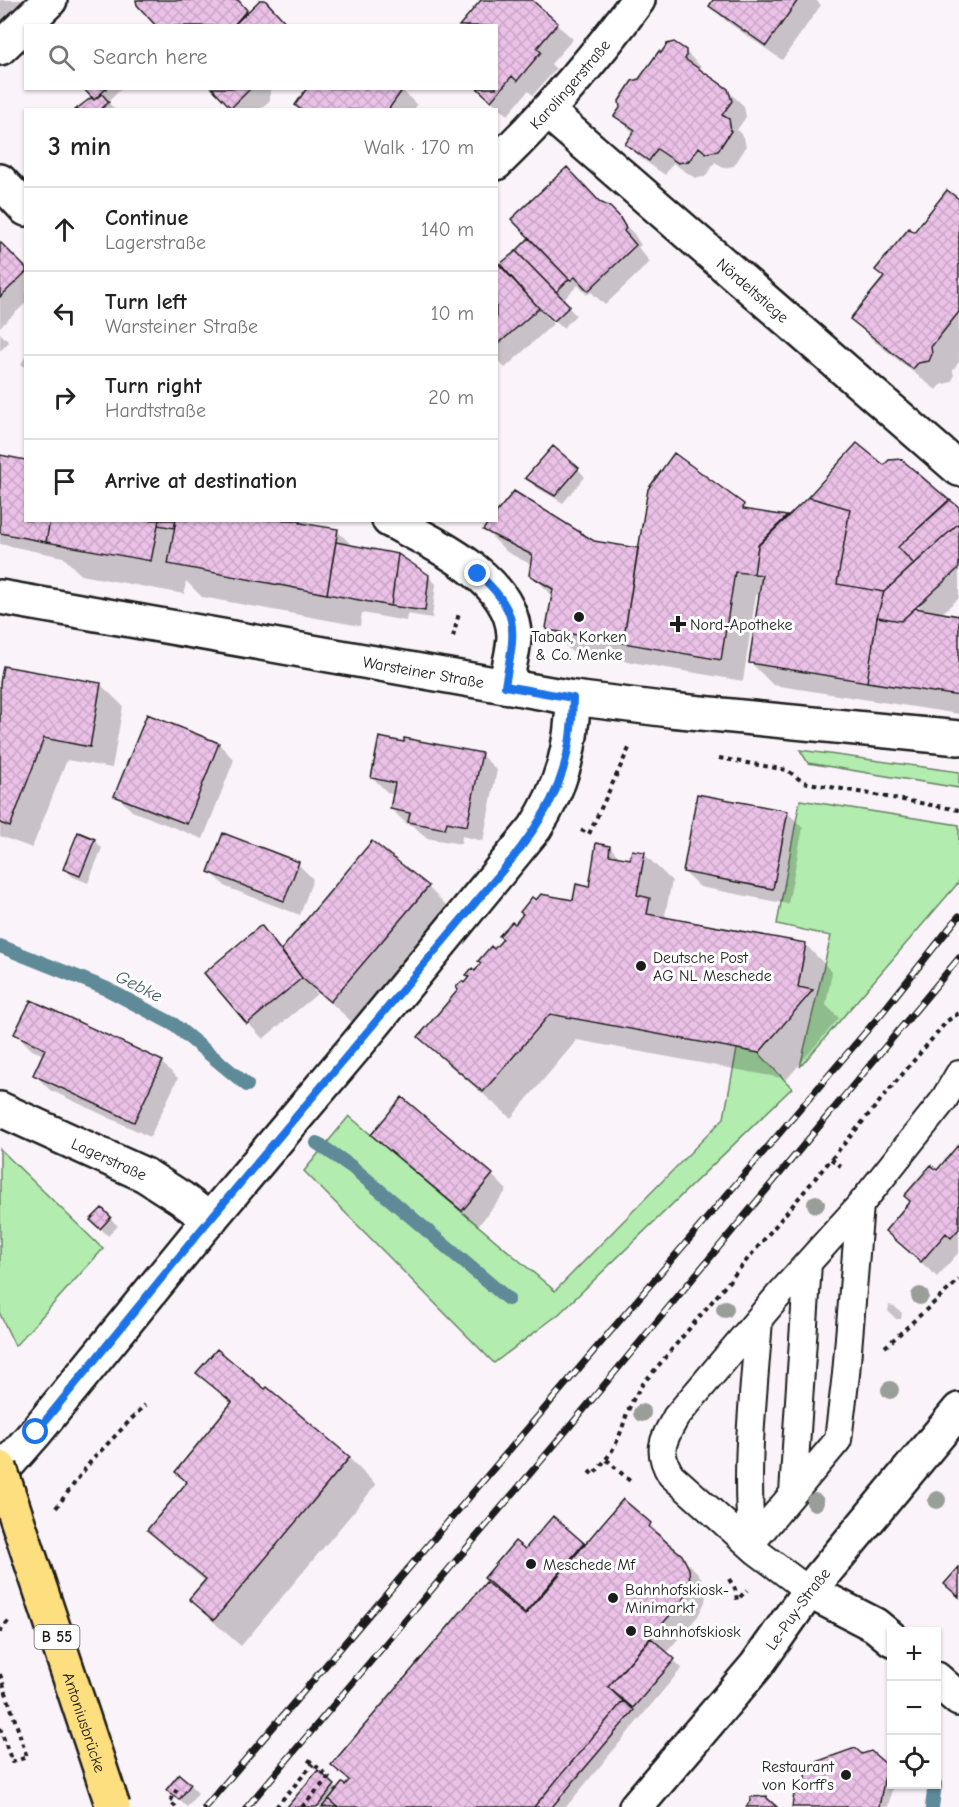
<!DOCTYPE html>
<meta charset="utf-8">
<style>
body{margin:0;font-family:"Comic Neue",sans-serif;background:#f6f6f6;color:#222}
.controls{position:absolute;right:18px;bottom:18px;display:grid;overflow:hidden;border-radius:0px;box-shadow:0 2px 4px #0004}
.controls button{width:54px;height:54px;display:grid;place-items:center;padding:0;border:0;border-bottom:2px solid #e0e0e0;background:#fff;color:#222;font:30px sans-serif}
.stop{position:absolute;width:18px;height:18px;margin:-14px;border:4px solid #1a73e8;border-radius:50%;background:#fff}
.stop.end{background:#1a73e8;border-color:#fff;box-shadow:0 2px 6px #0008}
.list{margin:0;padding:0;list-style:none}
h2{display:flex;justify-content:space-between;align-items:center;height:78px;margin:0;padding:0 24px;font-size:26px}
h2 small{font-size:20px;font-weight:400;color:#767676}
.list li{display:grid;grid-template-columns:39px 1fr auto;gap:18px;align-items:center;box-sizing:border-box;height:84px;padding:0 24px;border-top:2px solid #e0e0e0}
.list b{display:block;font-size:22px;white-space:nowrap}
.list p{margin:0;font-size:20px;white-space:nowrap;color:#767676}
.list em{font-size:20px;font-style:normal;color:#767676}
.icon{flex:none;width:33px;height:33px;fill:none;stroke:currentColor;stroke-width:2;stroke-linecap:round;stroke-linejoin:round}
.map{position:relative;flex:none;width:959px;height:1807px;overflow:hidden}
.search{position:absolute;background:#fff;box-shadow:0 2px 4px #0004;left:24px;top:24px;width:474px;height:66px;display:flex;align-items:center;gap:15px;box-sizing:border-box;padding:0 21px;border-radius:0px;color:#767676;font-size:22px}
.panel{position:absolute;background:#fff;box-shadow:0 2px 4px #0004;left:24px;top:108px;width:474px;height:414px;border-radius:0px}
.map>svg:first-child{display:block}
</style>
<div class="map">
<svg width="959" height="1807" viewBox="0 0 959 1807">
<defs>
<pattern id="building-cross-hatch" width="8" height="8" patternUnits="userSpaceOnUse" patternTransform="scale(1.5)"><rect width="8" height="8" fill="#ebc1e7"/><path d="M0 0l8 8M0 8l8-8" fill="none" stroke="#c9a5c6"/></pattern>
</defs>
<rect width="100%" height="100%" fill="#fbf3fa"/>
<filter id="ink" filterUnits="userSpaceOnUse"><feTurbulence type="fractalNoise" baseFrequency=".0167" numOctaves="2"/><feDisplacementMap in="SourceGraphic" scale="12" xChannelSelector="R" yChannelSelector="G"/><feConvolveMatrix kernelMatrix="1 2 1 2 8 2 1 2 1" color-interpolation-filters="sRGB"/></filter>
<g filter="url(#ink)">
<path fill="#b3ecaf" stroke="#688466" stroke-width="1.5" d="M800 750 959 772V788L808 763Z
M800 800 959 825V882L800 1067 831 936 777 924Z
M737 1049 759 1053 792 1088 559 1314 494 1363 304 1171 349 1116 555 1291 724 1118Z
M0 1149 103 1249 15 1346 0 1314Z"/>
<path fill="#0003" fill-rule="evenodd" d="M0 0H42L0 49Z
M138 0H237L249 13 263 0 288 26H158Z
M483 0H529L573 39 551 64 556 69 533 95 528 91 508 115 476 88H496V26Z
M715 0H816L821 5 782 60 726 21 711 5Z
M685 51 701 67V72L727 90 744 106 746 117 737 130 744 137 746 147 734 166 723 168 715 162 705 177 695 178 673 163 665 175 642 159 627 143 634 133 616 116Z
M86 88H122L108 102 115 110H77L94 97Z
M214 88H270V100L260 110H235Z
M402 90 417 105 414 110H302Z
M959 201V362L953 370 954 377 951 382 941 385 936 390 874 341 852 319 885 278 914 234Z
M601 204 609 208 634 234 641 245 638 247 650 262 605 305 591 292 587 295 578 285 562 301 576 315 563 328 546 314 545 315 553 324 505 368 496 359V261L501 266 529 240 540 250Z
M0 244 26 270V303L0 327Z
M0 333 9 342 0 351Z
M26 356V368L21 364Z
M0 456 26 520H307L313 527 337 531 354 547 428 576 436 584 432 618 407 614 406 621 362 613 360 626 202 597 186 581 184 594 81 575 63 557 0 544Z
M901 461 959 509V598L941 614 959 617V714L773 685 751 663 761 594H756L743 681 572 652 549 629 553 596 531 574 532 565 507 552 485 530 640 550 743 506 749 511 788 519 884 467ZM920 602 922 604 906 619Z
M578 469 585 477 563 503 534 486 527 478Z
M100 684 123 706 112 768 67 760 32 848 0 836V691Z
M147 716 219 744 234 760 203 839 132 811 116 795Z
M481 755 497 770 483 841 462 836 461 844 426 838 414 826 407 824 391 809 394 795 388 793 373 778Z
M787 812 803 828 788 904 700 887 684 872Z
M94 840 102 848 88 883 73 877 65 869Z
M610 847 621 859 631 861 644 854 672 881 665 915 669 919 805 944 832 972 826 1005 839 1018 787 1079 577 1040 511 1118 448 1064 420 1037 536 902 574 901 590 888Z
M298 864 313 879 300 915 226 887 210 871Z
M428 887 450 909 353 1023 315 988 313 989 317 994 263 1039 248 1023 261 927 283 951Z
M16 1034 162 1063 178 1078 150 1137 50 1090 35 1075 44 1055 32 1050Z
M373 1135 492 1175 507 1190 478 1226 388 1150Z
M959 1146V1252L937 1277 887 1231Z
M102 1210 118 1226 108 1236 92 1220Z
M889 1305 894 1306 902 1313 901 1319H896L888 1311Z
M198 1373 265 1391 267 1389 349 1458 376 1485 241 1646 218 1626 191 1599 205 1581 177 1557 150 1530 188 1483 232 1405Z
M554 1518 585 1546 650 1525 666 1540 664 1542 697 1572 702 1579 706 1594 705 1602 698 1616 666 1653 682 1668 566 1807H289L318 1773 338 1790 345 1787 350 1781 333 1764 505 1597 486 1578 525 1552Z
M861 1756 886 1766 892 1771 893 1784 888 1807H793Z
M190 1785 198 1793 187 1807 168 1790Z"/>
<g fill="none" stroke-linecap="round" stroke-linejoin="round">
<path stroke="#5e8a98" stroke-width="14" d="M0 946 105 988 173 1024 247 1085
M317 1143 352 1167 508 1299
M932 1807 935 1784"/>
</g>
<path fill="url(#building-cross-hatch)" stroke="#1c1c1c" stroke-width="1.5" d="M136 0H238L247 10 233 26H156L137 5Z
M260 0H265L289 26H233Z
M481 0H532L558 23 537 48 541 52 517 81 512 76 491 101 477 88H496V26H459Z
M713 0H798L766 46 709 6Z
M674 42 686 50V57L685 59 728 89 732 101 722 115 729 119 731 131 718 151 706 153 699 147 689 161 678 163 657 149 649 161 625 144 635 130 614 116 620 108 619 101 632 81 639 79 659 51 661 53 667 44Z
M83 88H107L94 100Z
M212 88H251L231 108Z
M307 88H402L403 89 388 110H301L295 105Z
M102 94 109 102 100 110H75L92 97 94 100Z
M567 167 600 202 610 207 619 216 626 228 624 231 636 245 588 291 575 277 571 280 569 279 511 219Z
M947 190 959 199V312L931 347 932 354 929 361 918 363 913 369 850 319 884 277 875 270 909 228 914 232Z
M529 238 569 279 556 292 516 251Z
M0 242 26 268V272L0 297Z
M516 251 570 306 554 321 539 308 500 264Z
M496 261 539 308 496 346Z
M857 443 884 465 889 460 901 459 949 500 898 547 914 564 884 592 837 584 850 509 808 497Z
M553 446 579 468 555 496 525 478Z
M674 453 744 504 743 509 787 516 758 545 754 574 735 572 721 660 623 643 648 489Z
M0 455 26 460V520H50L46 542 0 533Z
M514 491 594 541 638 548 623 643 548 630 546 628 553 589 529 575 532 555 483 530 490 520H496V513Z
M808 497 850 509 837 584 884 592 877 617 867 682 749 663 762 575 754 574 758 546Z
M950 500 959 507V523L914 564 898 547Z
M50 520H159L151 561 46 542Z
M159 520H176L174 528 158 525Z
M176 520H301L300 523 338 529 327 594 168 564Z
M959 523V568L901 621 877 617 884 592Z
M336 542 398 554 391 606 327 594Z
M398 554 429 575 425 611 391 606Z
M915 608 959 616V696L867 682 877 617 901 621Z
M3 666 101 683 90 747 44 738 10 827 0 823V683Z
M147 714 219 743 187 824 114 796Z
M379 737 404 742V738L482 753 467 826 447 822 445 829 408 822 410 813 390 809 395 783 371 778Z
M697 794 788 811 773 889 683 872Z
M78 832 95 839 80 876 63 869Z
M223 833 299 862 284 901 208 872Z
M372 841 429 886 330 1002 302 978 281 950Z
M596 843 610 846 609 855 630 859 632 850 645 852 637 895 650 898 647 914 806 943 798 987 813 990 759 1053 550 1014 483 1092 418 1037 458 990 456 987 462 981 464 983 469 977 466 975 472 968 475 971 481 963 478 961 491 946 494 949 503 939 499 936 512 922 515 924 523 914 520 912 532 897 536 900 541 894 573 900 576 884 589 887Z
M261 925 302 978 247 1024 204 973Z
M31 1000 163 1061 134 1122 33 1075 45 1049 14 1034Z
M402 1097 493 1174 462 1211 371 1135Z
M959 1144V1229L951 1238 946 1233 921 1262 885 1231 910 1201 904 1196 931 1165 937 1170Z
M102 1208 111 1217 100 1229 90 1220Z
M217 1349 265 1389 267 1387 350 1457 214 1620 189 1599 206 1579 147 1530 187 1482 175 1472 232 1402 196 1373Z
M623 1499 651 1523 649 1527 682 1555 689 1569 690 1586 683 1600 608 1687 623 1701 534 1807H338L329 1799 342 1783 345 1785 349 1780 331 1765 486 1582 525 1615Z
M553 1516 584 1543 525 1613 484 1578 515 1541 525 1549Z
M959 1567V1597L944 1584Z
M651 1638 675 1659 633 1708 608 1687Z
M623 1701 634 1710 552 1807H534Z
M855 1748 862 1754 871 1751 887 1765 879 1807H792L795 1787 804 1784 807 1765Z
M318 1770 335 1785 317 1807H287Z
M179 1774 191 1784 179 1800 166 1790Z
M767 1796V1798L777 1807H746L750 1801V1797Z
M329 1799 338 1807H322Z"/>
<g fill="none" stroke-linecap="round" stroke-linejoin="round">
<defs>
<path id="lane" d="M793 1493 808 1263
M752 1541C744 1467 754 1393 759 1319
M750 1545 838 1440 846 1374 860 1205
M809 1591 756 1551 671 1475C656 1451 663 1440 676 1417L779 1295 860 1205 943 1101 959 1074"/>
<g id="street">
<path d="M0 48 50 0"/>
<path id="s1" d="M547 111 959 469"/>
<path id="s2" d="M496 163C548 113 595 58 638 0"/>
<path d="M0 181 26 209"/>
<path d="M389 520C433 543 512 578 514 635 514 651 508 670 505 686"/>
<path id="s3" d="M0 597 573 698 670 710 959 738"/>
<path id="s4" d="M0 1109 145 1175 181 1198 210 1220"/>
<path d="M0 1473 36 1432 200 1231 356 1046 535 828C562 786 572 747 573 698"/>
<path d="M809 1591 875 1625 892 1639"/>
<path d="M936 1679 959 1699"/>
<path id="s5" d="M636 1807 756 1666 809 1591 959 1410"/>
</g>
</defs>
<use href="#lane" stroke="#1c1c1c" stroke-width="30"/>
<use href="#street" stroke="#1c1c1c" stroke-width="38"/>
<path stroke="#1c1c1c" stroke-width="4" stroke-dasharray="4.5 4.5" stroke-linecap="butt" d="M453 637 459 613
M719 758 787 770 803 782 959 810
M581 830 589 834 630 746
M831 1159 841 1166
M885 1347 959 1280
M606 1459C624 1437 623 1414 637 1393 642 1383 651 1375 658 1366L947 1021 959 1013
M589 1471 593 1475 606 1459 632 1483
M56 1508 91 1461 145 1405
M729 1579 735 1589 737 1600 747 1590
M0 1632 9 1620
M0 1674 27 1757 12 1762 0 1728
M176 1807 170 1802 178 1787
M276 1807 313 1764
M302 1807 329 1777 305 1757"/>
<use href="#lane" stroke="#fff" stroke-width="26"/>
<use href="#street" stroke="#fff" stroke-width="33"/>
<defs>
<path id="rail" d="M205 1807 881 1014 959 916
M247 1807 556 1443 959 958"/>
</defs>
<use href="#rail" stroke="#1c1c1c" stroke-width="7"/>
<use href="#rail" stroke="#fff" stroke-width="4.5" stroke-dasharray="14" stroke-linecap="butt"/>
<defs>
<g id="primary-bridge">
<path id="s6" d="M0 1468 113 1807"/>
</g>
</defs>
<use href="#primary-bridge" stroke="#1c1c1c" stroke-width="38" stroke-linecap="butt"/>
<use href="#primary-bridge" stroke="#fedf80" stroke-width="33"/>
</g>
<g fill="#999f98">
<circle cx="816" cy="1204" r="9"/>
<circle cx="920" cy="1296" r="9"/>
<circle cx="725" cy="1309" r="9"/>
<circle cx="890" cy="1390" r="9"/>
<circle cx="642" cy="1413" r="9"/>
<circle cx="937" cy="1500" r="9"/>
<circle cx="815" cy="1502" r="9"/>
</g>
</g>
<g fill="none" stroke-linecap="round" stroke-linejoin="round" filter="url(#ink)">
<path stroke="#1a73e8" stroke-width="8" d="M36 1432 200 1231 513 858C555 804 572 767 573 698L505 686C514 633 523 613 478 574"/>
</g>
<g fill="#1c1c1c" stroke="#fff" stroke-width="2">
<circle cx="579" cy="617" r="6"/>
<path d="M675 615h6v6h6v6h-6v6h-6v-6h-6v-6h6z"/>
<circle cx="641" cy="966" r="6"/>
<circle cx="531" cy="1564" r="6"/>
<circle cx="613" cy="1598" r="6"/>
<circle cx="631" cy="1631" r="6"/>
<circle cx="846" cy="1775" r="6"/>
</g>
<g text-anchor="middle" stroke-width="6" stroke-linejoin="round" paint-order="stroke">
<rect fill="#fff" stroke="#606060" stroke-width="1.5" x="34.5" y="1625" width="45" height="24" rx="4.5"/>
<g font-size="15" font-weight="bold" fill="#1c1c1c">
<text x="57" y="1642">B 55</text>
</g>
<g font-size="16" fill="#1c1c1c" stroke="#fff">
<text dy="6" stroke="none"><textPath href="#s2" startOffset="108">Karolingerstraße</textPath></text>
<text dy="6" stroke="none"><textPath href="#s1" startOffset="273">Nördeltstiege</textPath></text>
<text dy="6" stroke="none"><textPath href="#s3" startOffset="430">Warsteiner Straße</textPath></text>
<text dy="6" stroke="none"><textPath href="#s4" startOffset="120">Lagerstraße</textPath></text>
<text dy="6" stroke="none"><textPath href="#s5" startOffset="256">Le-Puy-Straße</textPath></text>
<text dy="6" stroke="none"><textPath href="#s6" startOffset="268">Antoniusbrücke</textPath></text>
</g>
<g font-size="16" fill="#1c1c1c" stroke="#fff" text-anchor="start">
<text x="690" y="630">Nord-Apotheke</text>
<text x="579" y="642" text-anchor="middle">Tabak, Korken<tspan x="579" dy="18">&amp; Co. Menke</tspan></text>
<text x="653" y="963">Deutsche Post<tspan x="653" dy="18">AG NL Meschede</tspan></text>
<text x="543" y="1570">Meschede Mf</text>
<text x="625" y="1595">Bahnhofskiosk-<tspan x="625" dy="18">Minimarkt</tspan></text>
<text x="643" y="1637">Bahnhofskiosk</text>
<text x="834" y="1772" text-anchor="end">Restaurant<tspan x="834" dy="18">von Korff's</tspan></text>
</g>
<g font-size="18" font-style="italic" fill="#425c64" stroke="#fff">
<text transform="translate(139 986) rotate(27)" y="6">Gebke</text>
</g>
</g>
</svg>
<div class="controls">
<button>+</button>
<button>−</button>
<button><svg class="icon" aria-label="locate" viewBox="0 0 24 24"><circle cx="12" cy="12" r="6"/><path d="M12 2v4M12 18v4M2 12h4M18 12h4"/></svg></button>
</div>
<div class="stop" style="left:36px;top:1432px"></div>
<div class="stop end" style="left:478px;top:574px"></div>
<div class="search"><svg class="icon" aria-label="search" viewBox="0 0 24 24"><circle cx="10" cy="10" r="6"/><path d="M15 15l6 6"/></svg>Search here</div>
<section class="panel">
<h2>3 min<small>Walk · 170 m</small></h2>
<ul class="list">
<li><svg class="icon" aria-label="ahead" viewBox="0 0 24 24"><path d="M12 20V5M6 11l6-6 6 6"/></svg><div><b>Continue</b><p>Lagerstraße</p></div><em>140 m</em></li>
<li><svg class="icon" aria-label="left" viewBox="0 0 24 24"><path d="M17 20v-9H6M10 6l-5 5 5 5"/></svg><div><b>Turn left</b><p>Warsteiner Straße</p></div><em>10 m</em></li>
<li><svg class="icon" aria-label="right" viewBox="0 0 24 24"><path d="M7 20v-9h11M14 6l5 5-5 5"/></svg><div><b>Turn right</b><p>Hardtstraße</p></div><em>20 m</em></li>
<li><svg class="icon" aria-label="arrive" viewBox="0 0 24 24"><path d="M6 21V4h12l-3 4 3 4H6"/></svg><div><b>Arrive at destination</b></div></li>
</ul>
</section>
</div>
